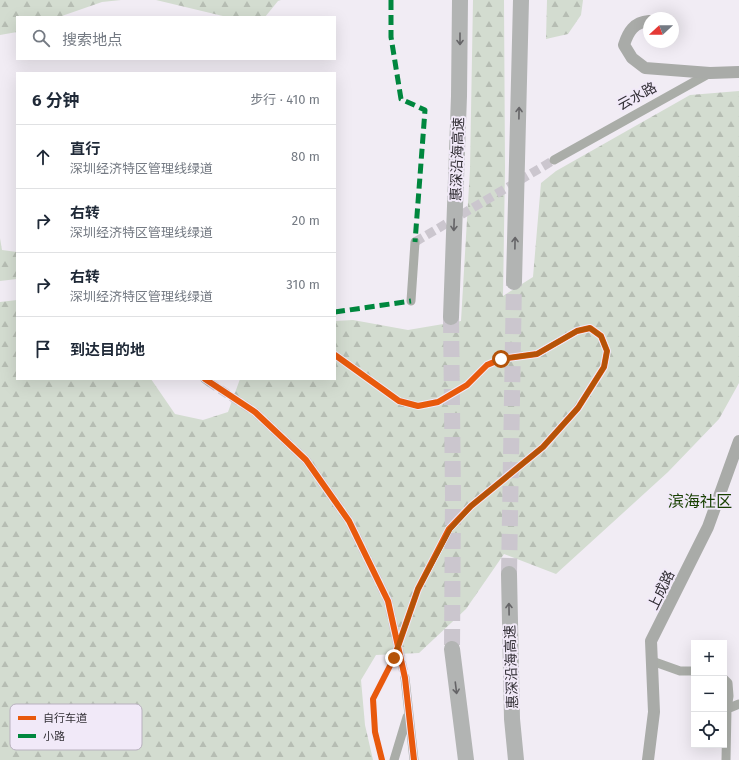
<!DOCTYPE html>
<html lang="zh">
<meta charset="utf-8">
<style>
body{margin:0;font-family:"Fira Sans","Noto Sans SC",sans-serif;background:#f6f6f7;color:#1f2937}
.controls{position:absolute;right:12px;bottom:12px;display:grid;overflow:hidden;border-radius:0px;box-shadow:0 4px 16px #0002}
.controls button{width:36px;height:36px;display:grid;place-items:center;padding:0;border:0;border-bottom:1px solid #e0e1e3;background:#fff;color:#1f2937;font:20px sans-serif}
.compass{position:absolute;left:643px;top:12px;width:36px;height:36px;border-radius:50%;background:#fff;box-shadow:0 4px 16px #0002;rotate:249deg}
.stop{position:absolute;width:12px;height:12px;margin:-9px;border:3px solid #b45309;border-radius:50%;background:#fff}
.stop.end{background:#b45309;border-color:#fff;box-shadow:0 1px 4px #0008}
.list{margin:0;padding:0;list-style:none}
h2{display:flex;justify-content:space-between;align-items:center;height:52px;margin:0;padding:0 16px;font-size:17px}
h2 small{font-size:13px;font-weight:400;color:#747a83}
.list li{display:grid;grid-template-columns:26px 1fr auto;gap:12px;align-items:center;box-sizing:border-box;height:64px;padding:0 16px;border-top:1px solid #e0e1e3}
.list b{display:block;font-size:15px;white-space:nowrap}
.list p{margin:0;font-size:13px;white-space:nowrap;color:#747a83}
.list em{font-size:13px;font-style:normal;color:#747a83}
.icon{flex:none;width:22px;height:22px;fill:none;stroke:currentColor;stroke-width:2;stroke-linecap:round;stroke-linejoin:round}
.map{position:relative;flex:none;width:739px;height:760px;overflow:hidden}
.search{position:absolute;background:#fff;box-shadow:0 4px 16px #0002;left:16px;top:16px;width:320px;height:44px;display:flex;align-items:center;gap:10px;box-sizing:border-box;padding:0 14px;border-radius:0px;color:#747a83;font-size:15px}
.panel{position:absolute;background:#fff;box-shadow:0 4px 16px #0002;left:16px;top:72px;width:320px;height:308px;border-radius:0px}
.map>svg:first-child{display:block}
</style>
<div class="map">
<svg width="739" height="760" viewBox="0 0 739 760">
<defs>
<pattern id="forest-firs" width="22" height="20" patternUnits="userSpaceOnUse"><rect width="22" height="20" fill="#d3dcd0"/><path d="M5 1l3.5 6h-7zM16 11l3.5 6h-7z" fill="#b6bdb3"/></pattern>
</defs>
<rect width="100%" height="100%" fill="#f1ecf4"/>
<path fill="url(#forest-firs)" d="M0 0H121L102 2 59 17H17V32L0 35Z
M156 0H281L278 1 265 17H227Z
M473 0H504L505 168 503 296 533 277 541 183 556 171 690 95 739 91V383L719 419 668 472 556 574 504 554 466 609 419 653 376 655 361 680 365 725 373 760H0V302L17 300V379H151L175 414 203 420 228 412 240 379H335V321L353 320 408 330 461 321 470 169Z
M547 0H583L581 15 568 34 546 39Z
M0 238 2 250 17 252V279L0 281Z"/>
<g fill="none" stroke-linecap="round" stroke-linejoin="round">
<path stroke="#cbc6ce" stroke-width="9" stroke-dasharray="9 4.5" stroke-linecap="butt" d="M415 242 554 160
M209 382 255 412 306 460 349 521 388 601 405 678"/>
<path stroke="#cbc6ce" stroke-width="16" stroke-dasharray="16 8" stroke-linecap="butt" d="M451 317 453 496 452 649
M509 574 514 282"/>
<path stroke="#aaada8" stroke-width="9" d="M554 160 710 73
M411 301 415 242
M205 379 209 382
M652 661 680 671H694
M405 678 414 760
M724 679 728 683 729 696 727 709 726 760
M727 709 739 704
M394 760 407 717"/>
<path stroke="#a9aba8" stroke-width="12" d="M649 21C634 22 628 32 624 45L632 58 645 68 710 73 739 72
M648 760 654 712 651 641 708 527 739 441"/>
<path stroke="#b2b4b3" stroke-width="16" d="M514 282 521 0
M451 317 459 96 460 0
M509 574 512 719 516 760
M452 649 466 760"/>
<path stroke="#00873e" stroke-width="5" stroke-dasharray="10 5" stroke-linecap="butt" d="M391 0V37L401 99 425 110 415 242
M335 312 411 301"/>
<defs>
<path id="cycleway" d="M335 355 399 401 418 406 438 402 467 385 487 365 501 359 537 354 577 331 590 328 601 336 607 351 604 367 578 408 543 447 471 506 449 529 418 589 394 658 373 699 375 732 382 760
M205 379 255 412 306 460 349 521 388 601 405 678 414 760"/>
</defs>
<use href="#cycleway" stroke="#f1e9f8" stroke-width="8"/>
<use href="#cycleway" stroke="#e8590c" stroke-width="6"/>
</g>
<defs><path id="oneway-shaft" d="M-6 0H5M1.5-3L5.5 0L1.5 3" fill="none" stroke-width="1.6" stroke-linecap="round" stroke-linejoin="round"/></defs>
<g stroke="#656467">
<use href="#oneway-shaft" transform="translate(460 39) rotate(90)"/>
<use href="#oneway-shaft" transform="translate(519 113) rotate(-89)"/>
<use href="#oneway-shaft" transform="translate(454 225) rotate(92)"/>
<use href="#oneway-shaft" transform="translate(515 243) rotate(-89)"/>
<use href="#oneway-shaft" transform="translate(509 609) rotate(-91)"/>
<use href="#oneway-shaft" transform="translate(456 688) rotate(83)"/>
</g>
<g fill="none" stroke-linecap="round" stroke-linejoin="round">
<path stroke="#b45309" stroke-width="5" d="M394 658 418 589 450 529 471 506 543 447 578 408 604 367 607 351 601 336 590 328 577 331 537 354 501 359"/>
</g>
<g text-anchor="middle" stroke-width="4" stroke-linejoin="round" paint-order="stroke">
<g font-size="14" fill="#322f35" stroke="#f1e9f8">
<text transform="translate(637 96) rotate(-29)" y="5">云水路</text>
<text transform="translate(457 159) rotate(-88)" y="5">惠深沿海高速</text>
<text transform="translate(661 590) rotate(-64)" y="5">上成路</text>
<text transform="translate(511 667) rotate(-92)" y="5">惠深沿海高速</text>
</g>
<g font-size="16" fill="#173f00" stroke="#f1e9f8">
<text x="700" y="507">滨海社区</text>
</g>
</g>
<rect x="10" y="704" width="132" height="46" rx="6" fill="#f1e9f8" stroke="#b8b1be" stroke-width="1"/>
<rect x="18" y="716" width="18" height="4" fill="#e8590c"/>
<rect x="18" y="734" width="18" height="4" fill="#00873e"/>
<g font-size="11" fill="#322f35">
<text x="43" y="722">自行车道</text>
<text x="43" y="740">小路</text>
</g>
</svg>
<div class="controls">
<button>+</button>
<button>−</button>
<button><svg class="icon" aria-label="locate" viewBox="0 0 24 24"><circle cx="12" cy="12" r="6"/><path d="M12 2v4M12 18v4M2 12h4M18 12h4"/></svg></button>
</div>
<svg class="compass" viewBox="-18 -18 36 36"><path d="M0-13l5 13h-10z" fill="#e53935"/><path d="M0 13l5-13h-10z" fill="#747a83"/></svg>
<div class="stop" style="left:501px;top:359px"></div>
<div class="stop end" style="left:394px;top:658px"></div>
<div class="search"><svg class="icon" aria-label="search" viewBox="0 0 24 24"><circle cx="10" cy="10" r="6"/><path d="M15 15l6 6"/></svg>搜索地点</div>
<section class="panel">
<h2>6 分钟<small>步行 · 410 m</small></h2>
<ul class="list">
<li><svg class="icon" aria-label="ahead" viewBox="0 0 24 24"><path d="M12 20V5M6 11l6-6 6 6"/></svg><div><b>直行</b><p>深圳经济特区管理线绿道</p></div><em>80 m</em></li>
<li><svg class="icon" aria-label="right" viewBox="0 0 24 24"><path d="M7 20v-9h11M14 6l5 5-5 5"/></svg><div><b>右转</b><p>深圳经济特区管理线绿道</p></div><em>20 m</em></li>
<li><svg class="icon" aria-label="right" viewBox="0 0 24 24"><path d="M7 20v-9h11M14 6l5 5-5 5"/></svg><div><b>右转</b><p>深圳经济特区管理线绿道</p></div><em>310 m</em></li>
<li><svg class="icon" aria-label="arrive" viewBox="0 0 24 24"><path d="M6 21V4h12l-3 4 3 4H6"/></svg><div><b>到达目的地</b></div></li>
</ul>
</section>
</div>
